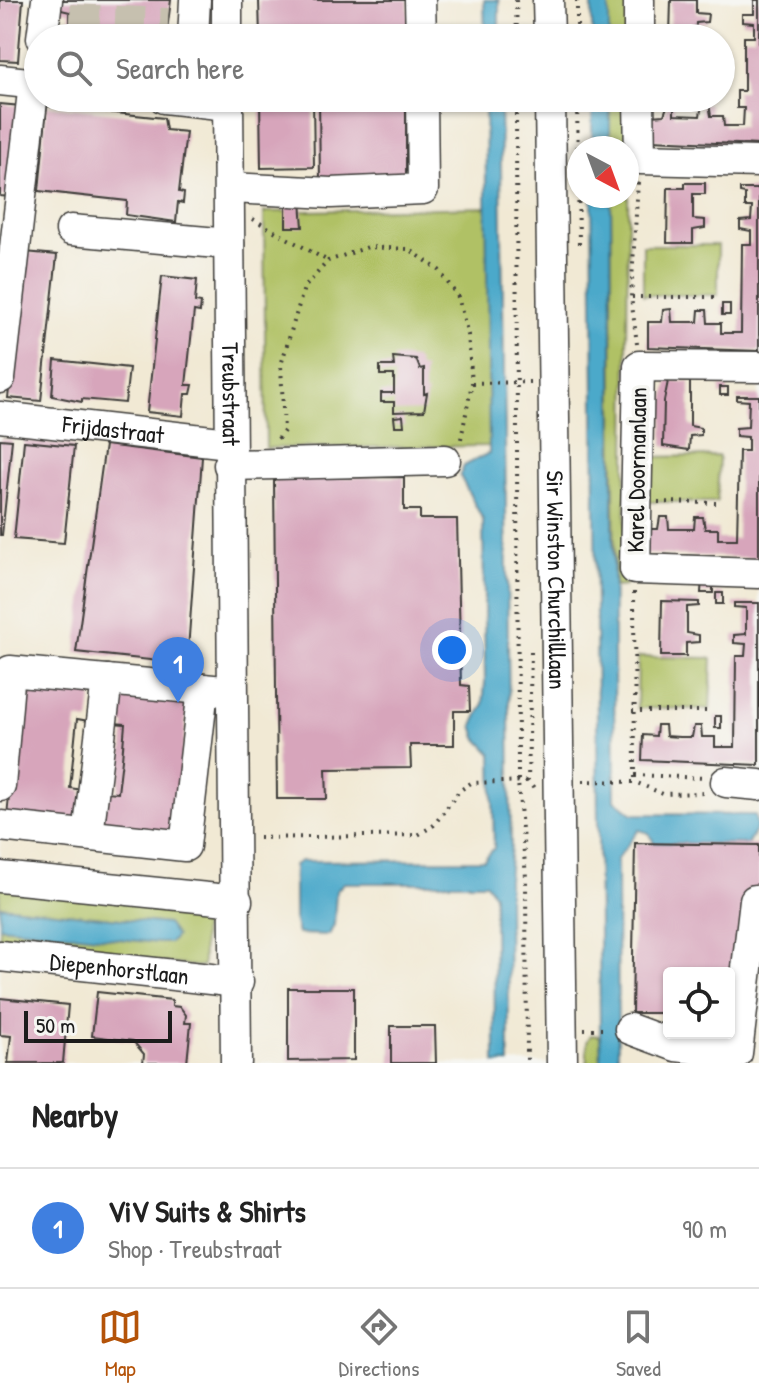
<!DOCTYPE html>
<meta charset="utf-8">
<style>
body{margin:0;font-family:"Patrick Hand",sans-serif;background:#f6f6f6;color:#222}
.controls{position:absolute;right:24px;bottom:24px;display:grid;overflow:hidden;border-radius:8px;box-shadow:0 2px 6px #0004}
.controls button{width:72px;height:72px;display:grid;place-items:center;padding:0;border:0;border-bottom:2px solid #e0e0e0;background:#fff;color:#222;font:40px sans-serif}
.compass{position:absolute;left:567px;top:136px;width:72px;height:72px;border-radius:50%;background:#fff;box-shadow:0 2px 6px #0004;rotate:139deg}
.scale{position:absolute;left:24px;bottom:20px;width:148px;box-sizing:border-box;padding-left:8px;border:4px solid #1c1c1c;border-top:0;font-size:22px;line-height:28px;white-space:nowrap;color:#1c1c1c;-webkit-text-stroke:6px #f6f6f2;paint-order:stroke}
.you{position:absolute;left:452px;top:650px;width:28px;height:28px;margin:-20px;border:6px solid #fff;border-radius:50%;background:#1a73e8;box-shadow:0 0 0 12px #1a73e833}
.badge{display:grid;place-items:center;width:52px;height:52px;border-radius:50%;background:#b45309;color:#fff;font-size:26px;font-weight:700}
.pin{position:absolute;translate:-50% -66px;filter:drop-shadow(0 2px 4px #0008)}
.pin::after{content:'';position:absolute;top:42px;width:28px;height:24px;background:inherit;clip-path:polygon(0 0,100% 0,50% 100%)}
.list{margin:0;padding:0;list-style:none}
h2{display:flex;justify-content:space-between;align-items:center;height:104px;margin:0;padding:0 32px;font-size:34px}
h2 small{font-size:26px;font-weight:400;color:#767676}
.list li{display:grid;grid-template-columns:52px 1fr auto;gap:24px;align-items:center;box-sizing:border-box;height:120px;padding:0 32px;border-top:2px solid #e0e0e0}
.list b{display:block;font-size:30px;white-space:nowrap}
.list p{margin:0;font-size:26px;white-space:nowrap;color:#767676}
.list em{font-size:26px;font-style:normal;color:#767676}
.icon{flex:none;width:44px;height:44px;fill:none;stroke:currentColor;stroke-width:2;stroke-linecap:round;stroke-linejoin:round}
.map{position:relative;flex:none;width:759px;height:1063px;overflow:hidden}
.search{position:absolute;background:#fff;box-shadow:0 2px 6px #0004;left:24px;right:24px;top:24px;height:88px;display:flex;align-items:center;gap:20px;box-sizing:border-box;padding:0 28px;border-radius:44px;color:#767676;font-size:30px}
.sheet{height:224px;background:#fff}
nav{display:flex;justify-content:space-around;align-items:center;box-sizing:border-box;height:112px;border-top:2px solid #e0e0e0;background:#fff;font-size:22px;color:#767676}
nav a{display:grid;justify-items:center;gap:4px}
nav .on{color:#b45309}
.map>svg:first-child{display:block}
</style>
<div class="map">
<svg width="759" height="1063" viewBox="0 0 759 1063">
<rect width="100%" height="100%" fill="#f6f6f2"/>
<filter id="ink" filterUnits="userSpaceOnUse"><feTurbulence type="fractalNoise" baseFrequency=".0125" numOctaves="2"/><feDisplacementMap in="SourceGraphic" scale="16" xChannelSelector="R" yChannelSelector="G"/><feConvolveMatrix kernelMatrix="1 2 1 2 8 2 1 2 1" color-interpolation-filters="sRGB"/></filter>
<filter id="wash" filterUnits="userSpaceOnUse"><feTurbulence type="fractalNoise" baseFrequency=".006" numOctaves="4" result="noise"/><feDisplacementMap in="SourceGraphic" scale="32" xChannelSelector="R" yChannelSelector="G"/><feGaussianBlur stdDeviation="1.8" result="paint"/><feColorMatrix in="noise" values="0 0 0 0 0 0 0 0 0 0 0 0 0 0 0 0 0 1.4 0 .05"/><feComposite in="paint" operator="in"/></filter>
<g filter="url(#wash)">
<rect width="100%" height="100%" fill="#f1e9d4"/>
<path fill="#b0c165" stroke="#666e40" stroke-width="2" d="M609 0H630V38H609Z
M610 98H629L625 586 615 587 611 196H627V148H610Z
M489 207 495 446 266 448 264 212Z
M643 245H718V295H643Z
M719 456 717 502H636L637 457Z
M638 657 712 658 710 709 637 708Z
M0 884 202 906 203 967 0 946V927L169 943 167 924 0 906Z
M591 1035 600 1036 601 1063H587V1041Z"/>
<path fill="#4ca9ca" stroke="#346273" stroke-width="2" d="M484 0H499V38H485Z
M592 0H609V38H592Z
M485 98H500L511 846 508 880 509 1063H495L494 894 486 883H344L336 891 334 925 329 935 298 934 294 918V865L301 861 484 860 494 848 492 754 477 738 473 725 483 705 485 682 483 520 460 476 464 466 489 453Z
M592 98H610V148H592Z
M592 196H611L615 800 633 814 755 815 757 828 747 844 654 843 649 833 639 830 617 859 618 1063H601L600 1036Z
M0 906 167 924 176 936 170 943H158L0 927Z"/>
<g id="blocks">
<path fill="#d7a5bb" d="M0 0H23L18 61 0 60Z
M58 0H171L166 38H58L59 25 70 26V12L57 9Z
M259 0H408L409 38H260Z
M671 0H696V13L708 14 707 22 696 23 695 36H670Z
M754 0H759V145L651 140V116L664 115 670 98H674V115L700 116 702 104H709L711 116H723L724 126H743L744 108H737V91H744V37H754V23L742 22V14H754Z
M260 98H313L314 167 261 168Z
M319 98H406V181L320 182Z
M0 104 21 106 11 197 0 196Z
M47 106 164 118 166 130 186 132 179 192 184 193 183 203 178 202 176 222 126 215 127 201 39 191Z
M685 183H705V194H693V219L705 220V228L693 230V243H667L668 188H685Z
M740 189H759V351L648 347V322H662L663 310 671 309 672 322H698L699 310H707L708 323H721V333H741L742 244H751V231L740 229V221L751 220 752 207H745V194L740 193Z
M286 201H301L303 227H286Z
M25 252 57 255 41 401 8 398Z
M162 276 197 280 195 302 201 303 200 312 194 311 186 385H193L191 394H185L183 416 147 412Z
M722 304H730V315H722Z
M393 357 416 359 420 369 424 368V394L427 393 424 411 394 412V402H381V393H394V375H380V366H394Z
M55 360 129 368 125 403 82 399V402L52 396Z
M668 381 690 382V426L701 428V435L690 436 689 450 663 446 664 401Z
M720 387H728V395H720Z
M737 396H759V558L645 554V529H658L660 517H668L669 529H694L695 517H703L705 529H718V539H737L739 451H748V437L736 436V428L748 427 749 401 737 400Z
M403 416 404 426H395L394 417Z
M0 439 12 440 2 535H0Z
M24 441 74 446 64 543 14 539Z
M105 445 202 457 187 664 76 652Z
M404 477V510H420V519H457L461 685 469 686 470 711H454V745H410L411 768 326 769 327 799H277L274 478Z
M702 578H713V593H701Z
M716 593H723V604H716Z
M662 601 699 602V606L687 607V633L699 635V642L686 643V656H661Z
M734 603H759V765L642 760 643 735 656 736 657 725H665L666 736 679 737H692L694 726H701L702 737H715V747H735L736 656H745L746 644 734 643V635L746 634V608L734 607Z
M21 682 93 690 89 721 77 719 70 788 82 790 79 823 7 816Z
M116 692 188 699 174 833 102 826 106 792 118 793 122 759 125 724 113 723Z
M715 716H721V728H715Z
M635 843 759 845V904L729 1014V973H669V1013H632Z
M288 988H354V1060L288 1061Z
M97 992 172 1000V1006L180 1007 186 1015 185 1023H191L187 1063H143L144 1054 133 1041 92 1036Z
M0 998 68 1005 63 1063H8L11 1036 0 1035Z
M391 1026H435L436 1063H391Z"/>
</g>
</g>
<g filter="url(#ink)">
<use href="#blocks" fill-opacity="0" stroke="#3c3b38" stroke-width="2"/>
<g fill="none" stroke-linecap="round" stroke-linejoin="round">
<path stroke="#c6c0af" stroke-width="30" stroke-dasharray="30 15" stroke-linecap="butt" d="M70 19 168 23"/>
<defs>
<g id="minor">
<path d="M227 0V38"/>
<path d="M420 0 421 38"/>
<path d="M548 0 549 38"/>
<path d="M42 38 47 0"/>
<path d="M193 38 195 0"/>
<path d="M639 38V0"/>
<path d="M0 80 38 84"/>
<path d="M164 98 228 105"/>
<path id="s1" d="M228 98 236 1063"/>
<path id="s2" d="M550 98 562 1063"/>
<path d="M639 98 640 159 759 162"/>
<path d="M230 188 331 193 423 189 422 98"/>
<path d="M71 230 229 244"/>
<path d="M759 367 639 366 635 569 759 573"/>
<path d="M0 378 34 83"/>
<path id="s3" d="M0 417 229 443"/>
<path d="M229 465 445 460"/>
<path d="M726 782 759 785"/>
<path d="M0 786 10 671 224 691"/>
<path d="M0 826 185 846 203 689"/>
<path d="M88 835 107 680"/>
<path d="M0 877 237 901"/>
<path id="s4" d="M0 956 238 982"/>
<path d="M630 1029 676 1046 737 1053 755 900 759 901"/>
</g>
</defs>
<use href="#minor" stroke="#3c3b38" stroke-width="33"/>
<path stroke="#3c3b38" stroke-width="4" stroke-dasharray="2 6" stroke-linecap="butt" d="M516 0 517 38
M577 0V38
M516 98 518 782 526 877 527 1063
M577 98 579 245
M253 219 328 261
M632 297H717
M637 344 631 297 638 181
M472 383 530 382
M278 439 284 431 281 365 304 288 328 261 368 247 409 249 439 270 458 297 468 335 472 383 460 444
M658 502 716 503
M634 592 635 782
M531 652 528 781 534 789
M632 711H712
M635 775 705 778
M583 781 635 782 663 794 706 793
M259 838 418 835 434 825 459 791 471 783 528 781
M584 1029H606"/>
<use href="#minor" stroke="#fff" stroke-width="30"/>
</g>
</g>
<g text-anchor="middle" stroke-width="7" stroke-linejoin="round" paint-order="stroke">
<g font-size="24" fill="#1c1c1c" stroke="#f6f6f2">
<text dy="8" stroke="none"><textPath href="#s1" startOffset="296">Treubstraat</textPath></text>
<text dy="8" stroke="none"><textPath href="#s3" startOffset="114">Frijdastraat</textPath></text>
<text transform="translate(637 470) rotate(-89)" y="8">Karel Doormanlaan</text>
<text dy="8" stroke="none"><textPath href="#s2" startOffset="482">Sir Winston Churchilllaan</textPath></text>
<text dy="8" stroke="none"><textPath href="#s4" startOffset="120">Diepenhorstlaan</textPath></text>
</g>
</g>
</svg>
<div class="controls">
<button><svg class="icon" aria-label="locate" viewBox="0 0 24 24"><circle cx="12" cy="12" r="6"/><path d="M12 2v4M12 18v4M2 12h4M18 12h4"/></svg></button>
</div>
<svg class="compass" viewBox="-18 -18 36 36"><path d="M0-13l5 13h-10z" fill="#e53935"/><path d="M0 13l5-13h-10z" fill="#767676"/></svg>
<div class="scale">50 m</div>
<div class="you"></div>
<div class="pin badge" style="left:178px;top:703px;background:#3f7fe0">1</div>
<div class="search"><svg class="icon" aria-label="search" viewBox="0 0 24 24"><circle cx="10" cy="10" r="6"/><path d="M15 15l6 6"/></svg>Search here</div>
</div>
<section class="sheet">
<h2>Nearby<small></small></h2>
<ul class="list">
<li><span class="badge" style="background:#3f7fe0">1</span><div><b>ViV Suits &amp; Shirts</b><p>Shop · Treubstraat</p></div><em>90 m</em></li>
</ul>
</section>
<nav>
<a class="on"><svg class="icon" aria-label="map" viewBox="0 0 24 24"><path d="M3 6l6-2 6 2 6-2v14l-6 2-6-2-6 2zM9 4v14M15 6v14"/></svg>Map</a>
<a><svg class="icon" aria-label="directions" viewBox="0 0 24 24"><path d="M12 3l9 9-9 9-9-9zM9 14v-3h6M13 9l2 2-2 2"/></svg>Directions</a>
<a><svg class="icon" aria-label="saved" viewBox="0 0 24 24"><path d="M7 4h10v16l-5-4-5 4z"/></svg>Saved</a>
</nav>
